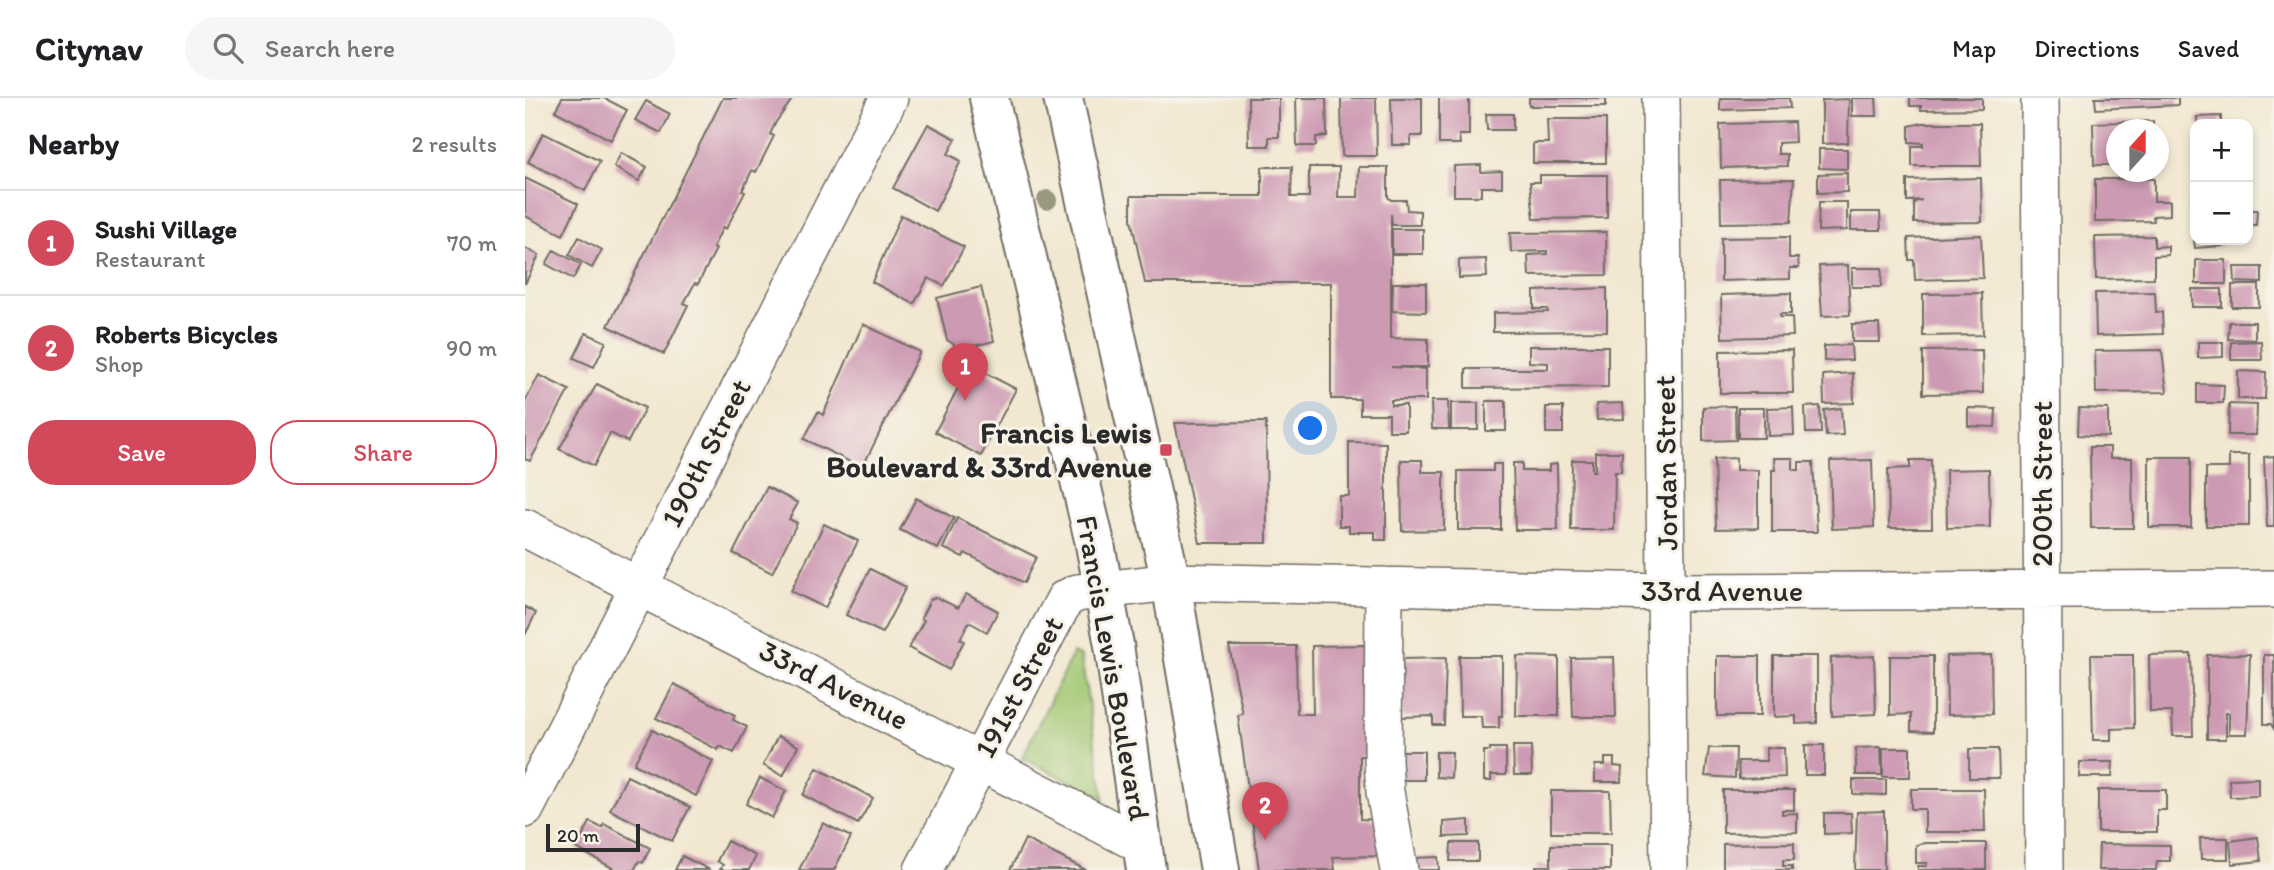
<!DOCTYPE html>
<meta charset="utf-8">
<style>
body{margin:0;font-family:Itim,sans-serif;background:#f6f6f6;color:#202124}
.controls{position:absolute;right:21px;top:21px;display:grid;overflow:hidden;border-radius:14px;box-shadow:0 4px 10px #0003}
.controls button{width:63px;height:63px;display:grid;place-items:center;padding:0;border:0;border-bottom:2px solid #e0e0e0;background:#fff;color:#202124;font:35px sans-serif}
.compass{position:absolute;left:1581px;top:21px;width:63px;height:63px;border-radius:50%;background:#fff;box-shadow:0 4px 10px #0003;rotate:21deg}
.scale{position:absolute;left:21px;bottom:18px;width:94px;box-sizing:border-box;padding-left:7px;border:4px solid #2b2b2b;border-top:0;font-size:19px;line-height:24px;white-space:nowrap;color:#2b2b2b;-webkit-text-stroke:5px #f7f3e8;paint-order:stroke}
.you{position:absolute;left:786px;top:331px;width:24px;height:24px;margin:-18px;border:5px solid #fff;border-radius:50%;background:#1a73e8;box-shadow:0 0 0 10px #1a73e833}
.badge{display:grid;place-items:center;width:46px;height:46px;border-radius:50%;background:#d1495b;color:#fff;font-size:23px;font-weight:700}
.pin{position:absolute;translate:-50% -58px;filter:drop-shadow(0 2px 4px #0008)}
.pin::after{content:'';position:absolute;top:37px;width:24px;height:21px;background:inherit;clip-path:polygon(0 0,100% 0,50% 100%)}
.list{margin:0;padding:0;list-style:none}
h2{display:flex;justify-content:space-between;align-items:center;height:91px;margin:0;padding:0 28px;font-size:30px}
h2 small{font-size:23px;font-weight:400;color:#757577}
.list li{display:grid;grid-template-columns:46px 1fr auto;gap:21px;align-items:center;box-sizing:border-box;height:105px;padding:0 28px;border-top:2px solid #e0e0e0}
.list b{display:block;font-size:26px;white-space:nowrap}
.list p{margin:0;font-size:23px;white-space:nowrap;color:#757577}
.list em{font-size:23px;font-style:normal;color:#757577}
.actions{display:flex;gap:14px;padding:21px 28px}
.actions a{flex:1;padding:16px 0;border:2px solid #d1495b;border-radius:28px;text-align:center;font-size:24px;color:#d1495b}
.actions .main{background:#d1495b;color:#fff}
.icon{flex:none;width:38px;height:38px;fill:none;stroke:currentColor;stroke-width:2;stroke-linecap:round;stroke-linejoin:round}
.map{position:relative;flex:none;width:1749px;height:772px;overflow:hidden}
header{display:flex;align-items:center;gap:42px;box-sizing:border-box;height:98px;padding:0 35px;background:#fff;border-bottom:2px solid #e0e0e0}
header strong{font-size:33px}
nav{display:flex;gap:38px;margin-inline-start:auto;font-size:24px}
.search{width:490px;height:63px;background:#f6f6f6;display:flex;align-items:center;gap:18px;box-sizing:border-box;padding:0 24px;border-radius:38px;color:#757577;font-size:26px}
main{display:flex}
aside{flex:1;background:#fff}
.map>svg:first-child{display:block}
</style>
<header>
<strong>Citynav</strong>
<div class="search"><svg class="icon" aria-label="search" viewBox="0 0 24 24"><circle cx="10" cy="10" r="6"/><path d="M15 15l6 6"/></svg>Search here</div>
<nav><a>Map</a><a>Directions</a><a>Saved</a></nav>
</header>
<main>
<aside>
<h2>Nearby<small>2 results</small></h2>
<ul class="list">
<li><span class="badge">1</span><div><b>Sushi Village</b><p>Restaurant</p></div><em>70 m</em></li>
<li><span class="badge">2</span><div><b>Roberts Bicycles</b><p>Shop</p></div><em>90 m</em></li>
</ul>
<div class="actions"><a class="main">Save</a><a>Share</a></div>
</aside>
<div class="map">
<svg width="1749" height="772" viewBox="0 0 1749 772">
<rect width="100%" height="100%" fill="#f7f3e8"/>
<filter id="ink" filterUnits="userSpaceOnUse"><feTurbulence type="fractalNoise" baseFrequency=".0143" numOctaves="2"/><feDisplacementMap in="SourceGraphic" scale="14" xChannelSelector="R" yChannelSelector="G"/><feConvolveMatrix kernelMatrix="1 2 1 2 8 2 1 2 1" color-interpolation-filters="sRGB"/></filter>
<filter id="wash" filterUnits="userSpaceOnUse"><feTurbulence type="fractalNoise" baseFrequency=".00686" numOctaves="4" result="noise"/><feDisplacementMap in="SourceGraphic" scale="28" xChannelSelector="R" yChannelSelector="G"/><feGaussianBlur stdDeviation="1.57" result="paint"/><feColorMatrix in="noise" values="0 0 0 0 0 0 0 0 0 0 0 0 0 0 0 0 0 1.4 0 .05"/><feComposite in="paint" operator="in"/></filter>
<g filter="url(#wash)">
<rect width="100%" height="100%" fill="#f2e7d0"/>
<path fill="#a1c772" stroke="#66794e" stroke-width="2" d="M548 555 556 559 579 700 497 660Z"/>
<g id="blocks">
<path fill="#cd9ab3" d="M37 0H79L102 12 86 42 30 13Z
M198 0H268L251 24 245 36 249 38 231 74 227 72 223 81 217 93 220 94 201 131 198 129 193 139 188 150 191 151 173 186 170 185 159 205 163 207 139 256 83 228Z
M723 0H754V39H744V48H724Z
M771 0H801L802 38 791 39V48H772Z
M816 0H851L852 58H817Z
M866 0H897V38H886V47H867Z
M914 0H944V37H934L935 46H914Z
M1004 0H1081V8H1004Z
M1195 0H1264L1265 10 1195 12Z
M1327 0H1351L1352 18H1327Z
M1385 0H1457V11L1396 12V8H1385Z
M1570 0H1653V7L1571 11Z
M1324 1 1323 45 1297 46V2Z
M121 3 145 16 136 35 110 22Z
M961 16H988V32H962Z
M1696 18V26H1672V19Z
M1022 21H1081V65H1008V45H1023Z
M1628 23V32H1591V67H1569L1568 25Z
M1269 24 1270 44 1253 45V56H1262V68L1196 70 1195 26Z
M1397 25H1455L1456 68H1387V48H1398V45L1384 44V28Z
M403 26 431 41 423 56 436 63 410 113 368 90Z
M18 35 75 63 60 93 3 64Z
M1294 51H1322V71L1294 70Z
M96 55 122 69 114 83 89 69Z
M956 67V74L977 73V89H956V98H929V68Z
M737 69H767L766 99H784V69H814L813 99H833L834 69H863V99L866 102H881L882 112 895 113V127H867L866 116V240L903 241V269H866L901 271V302H866V307H881V333H864V316H835V301H806V185H620L606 121V98H737Z
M1322 75V94L1293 95V76Z
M1015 77H1082V120L1009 121 1005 84H1015Z
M0 80 53 106 38 137 0 118Z
M1456 80 1457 124 1389 125V104L1397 102 1382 103V82Z
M1269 81 1266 124 1196 125 1195 82Z
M1570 81H1629V103H1645V117L1628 118 1629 123 1570 124Z
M1294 104H1322V132L1293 133Z
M1723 112H1732L1731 127H1723Z
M1326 114H1355L1356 132H1326Z
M376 117 439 149 419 188 403 180 389 206 347 184Z
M867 131H898V156H867Z
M1081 134 1082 177 1004 178 1003 157 1022 156V153L986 154 985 135Z
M1456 137 1458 180 1390 182 1389 162H1384L1383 140Z
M1629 138V149L1643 148V157L1629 158V180L1571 181 1570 139Z
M54 139 77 152 67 170 44 157Z
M1264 139V160H1273L1274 170H1265V181L1196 183V140Z
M1669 142H1697V148L1670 150Z
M0 150 14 157 0 186Z
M29 152 56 167 48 181 21 166Z
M961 161 962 179 934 180V162Z
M1671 162H1701V186H1671Z
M1323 167 1325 217 1297 218 1294 168Z
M1709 169H1737V185L1710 184Z
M1327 170H1357L1356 189H1327Z
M868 185H901V214L867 213Z
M1707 187H1734V209H1707Z
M456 189 469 243 436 251 422 242 412 200Z
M1082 190V233L968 234V215L1023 214V211H1009V193Z
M1667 191H1697V209H1667Z
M1630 194 1631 215 1637 214 1638 236 1571 238 1570 195Z
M1266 195V216H1255V219H1267L1268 238 1197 240 1196 197Z
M1457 195 1458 237 1398 238V196Z
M1704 224H1730V242L1703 241Z
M338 226 395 254 337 370 279 341 293 314 298 317Z
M1327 226H1354L1355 244H1327Z
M61 235 81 244 69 269 49 260Z
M1736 243 1737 262H1706V244Z
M1673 244H1698V259L1673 260Z
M1326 247 1327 262 1299 263V248Z
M1004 248H1083V289L941 290V271H1023V265L1004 264Z
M1267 252 1268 295H1195V253Z
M1457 252 1458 295 1398 296V253Z
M1637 252 1642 294 1571 295 1570 253Z
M445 267 491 291 456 358 410 334Z
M1713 273 1741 274 1740 301H1713Z
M1328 275 1329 305 1299 306 1298 277Z
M14 277 44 292 5 363 0 361V304Z
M72 286 120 310 103 344 85 335 69 368 34 351Z
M1672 286 1699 287 1698 305H1672Z
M906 303H923L924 331H907Z
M961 303H981V333H961Z
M926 305H953V332H926Z
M1098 305 1099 321 1072 322 1071 306Z
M1704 306 1732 307 1731 337H1703Z
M1210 308 1211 342 1178 343V309Z
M1295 308 1296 335H1281L1280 309Z
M1021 309H1038V335H1021Z
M1268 309 1269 337 1243 338 1242 310Z
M1213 310H1239V340H1213Z
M1316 310 1318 337 1301 338 1299 312Z
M1443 310 1471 311 1470 329 1443 328Z
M1554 310 1583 311V339L1553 337Z
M741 324 742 445H675L650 325Z
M824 344 861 345V442H850V434H824V428H814V398H824Z
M1565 349H1585V360H1607L1608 430H1566Z
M1070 354H1097L1096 374H1090L1089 432H1046L1047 362H1067V373H1070Z
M1704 357H1724V428H1681V370H1704Z
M1749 358V429H1742L1739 359Z
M1624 359H1666V429H1624Z
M1211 360V372H1233V430L1191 431 1189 361Z
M1249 360H1268V372H1274V364H1288L1292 434H1247V372H1250Z
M876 362H897V374H919V432L877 433Z
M1347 362 1349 429 1307 431 1305 363Z
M1385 362H1406L1407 430H1364L1363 371 1385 370Z
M988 365H997V373H1024V367L1032 366 1033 432H990Z
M968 366H976V432H933V373H968Z
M1464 371 1465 429 1422 430 1421 372Z
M242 389 273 405 264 421 272 425 247 475 208 455Z
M391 400 429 420 413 451 375 432Z
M432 420 511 459 499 485 440 455 438 459 418 450Z
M299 426 333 443 300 510 266 493Z
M345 471 381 489 357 535 321 517Z
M441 496 473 513 462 534 444 524 435 541 439 543 424 572 384 550 399 522 396 520 405 502 411 499 433 510Z
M0 509 11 515 0 537Z
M843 547 850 658H835V721L857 722V758L808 759 810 772H734L713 617 718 616 704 548H771L772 616H788L787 548Z
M1666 556 1668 638H1648L1647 614H1625L1624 557Z
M1725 556 1722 636H1704V615H1701V641H1682V557Z
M1466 557 1467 616 1422 617 1421 558Z
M1566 557H1608L1609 630 1586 631V642H1568Z
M1739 557H1749V631L1746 626H1739Z
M934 558H977V618H974V630H957L956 618H935Z
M992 558 1034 559V618H991Z
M1192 558H1235V618H1192Z
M1249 558H1292V625L1271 626V618L1249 619Z
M1349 558 1351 616 1307 618 1306 560Z
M1365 558H1408V634L1386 633V616L1365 617Z
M1089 559 1091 619H1048L1046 560Z
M921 560 919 627H908V618L877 619 876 561Z
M149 586 210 617 208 622 222 629 209 655 195 648 193 652 131 620Z
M127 632 188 663 171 698 109 666Z
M253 638 273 648 258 678 238 667Z
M1280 647H1299V677H1280Z
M988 648H1006L1007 677H989Z
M1356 649 1357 677H1331V650Z
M965 650H981V677H966V683H959V653H965Z
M1184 650H1211L1210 680 1180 678Z
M1241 650H1259L1260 679 1214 681 1213 663H1241Z
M1358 650H1385V679H1358Z
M1444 651H1473L1474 680H1444Z
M868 653H899V682H868Z
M911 654H927L926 680 911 679Z
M1080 660H1089V668L1097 669 1096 684H1070V667H1080Z
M1555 664H1588L1587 679H1554Z
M292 670 348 700 333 726 278 697Z
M102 678 165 709 147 743 85 712Z
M235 680 261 693 247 720 221 706Z
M1733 680V698L1705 699 1704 681Z
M1328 682H1361V697L1328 696Z
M1386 691H1459L1460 734H1400V711H1386Z
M1198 692H1269V712H1257V716L1272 715V734L1198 735Z
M1573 692H1641V712H1632V734H1573Z
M1026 693H1085L1086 735H1026Z
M1359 713V772H1330L1332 714Z
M1299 715H1326L1327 735 1299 736Z
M944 722V738L919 739V724Z
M65 724 77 730 79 726 125 750 118 765 114 763 109 772H91L51 750Z
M298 725 326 739 309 772H274Z
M1733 739 1736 763 1707 766 1705 743Z
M1675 740H1703V761H1676Z
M500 741 561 772H485Z
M202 743 231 758 224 772H195L198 767 192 763Z
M926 745H953V763H925Z
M1269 745V762H1258V768H1267V772H1198V746Z
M1401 745H1461V772H1393V768H1401L1402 765H1391V747Z
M1574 746 1645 747V763H1632L1631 772H1573Z
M1026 747H1085V772H1011V768H1026Z
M157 758 185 772H150Z
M913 759 914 772H888L887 760Z"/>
</g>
</g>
<g filter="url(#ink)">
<use href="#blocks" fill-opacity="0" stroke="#716d65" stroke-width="2"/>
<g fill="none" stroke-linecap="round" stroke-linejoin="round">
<defs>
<path id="minor" d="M1136 0 1144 772
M1515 0 1519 772
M0 430 617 747
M859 488 858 663 860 694 874 772
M0 711 364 0
M398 772 540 501 552 495 646 484 1143 494 1749 491"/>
<path id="major" d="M464 0 569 441 589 547 621 772
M538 0 646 484 695 772"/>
</defs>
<use href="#minor" stroke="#716d65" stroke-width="40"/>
<use href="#major" stroke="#716d65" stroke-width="42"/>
<use href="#minor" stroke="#fff" stroke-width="37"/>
<use href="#major" stroke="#fff" stroke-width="38"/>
</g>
<circle fill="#989981" cx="522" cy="102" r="10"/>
</g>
<rect fill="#d1495b" stroke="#f7f3e8" stroke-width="2.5" x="634" y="345" width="14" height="14" rx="3.5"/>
<g text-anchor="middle" stroke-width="6" stroke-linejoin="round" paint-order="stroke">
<g font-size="30" font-weight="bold" fill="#2b2b2b" stroke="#f7f3e8" text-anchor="end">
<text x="627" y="345">Francis Lewis<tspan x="627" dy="34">Boulevard &amp; 33rd Avenue</tspan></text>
</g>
<g font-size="30" fill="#2b2b2b" stroke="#f7f3e8">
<text transform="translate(181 355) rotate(-63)" y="10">190th Street</text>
<text transform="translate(1141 365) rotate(-91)" y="10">Jordan Street</text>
<text transform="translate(1517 386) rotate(-90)" y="10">200th Street</text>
<text x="1197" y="503">33rd Avenue</text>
<text transform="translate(588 570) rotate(80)" y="10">Francis Lewis Boulevard</text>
<text transform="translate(309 587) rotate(27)" y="10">33rd Avenue</text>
<text transform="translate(494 589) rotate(-62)" y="10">191st Street</text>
</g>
</g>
</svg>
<div class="controls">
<button>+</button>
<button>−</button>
</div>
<svg class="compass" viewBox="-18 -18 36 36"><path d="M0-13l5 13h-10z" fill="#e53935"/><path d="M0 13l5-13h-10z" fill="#757577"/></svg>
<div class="scale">20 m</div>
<div class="you"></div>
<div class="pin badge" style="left:440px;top:303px">1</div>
<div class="pin badge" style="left:740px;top:742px">2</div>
</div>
</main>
